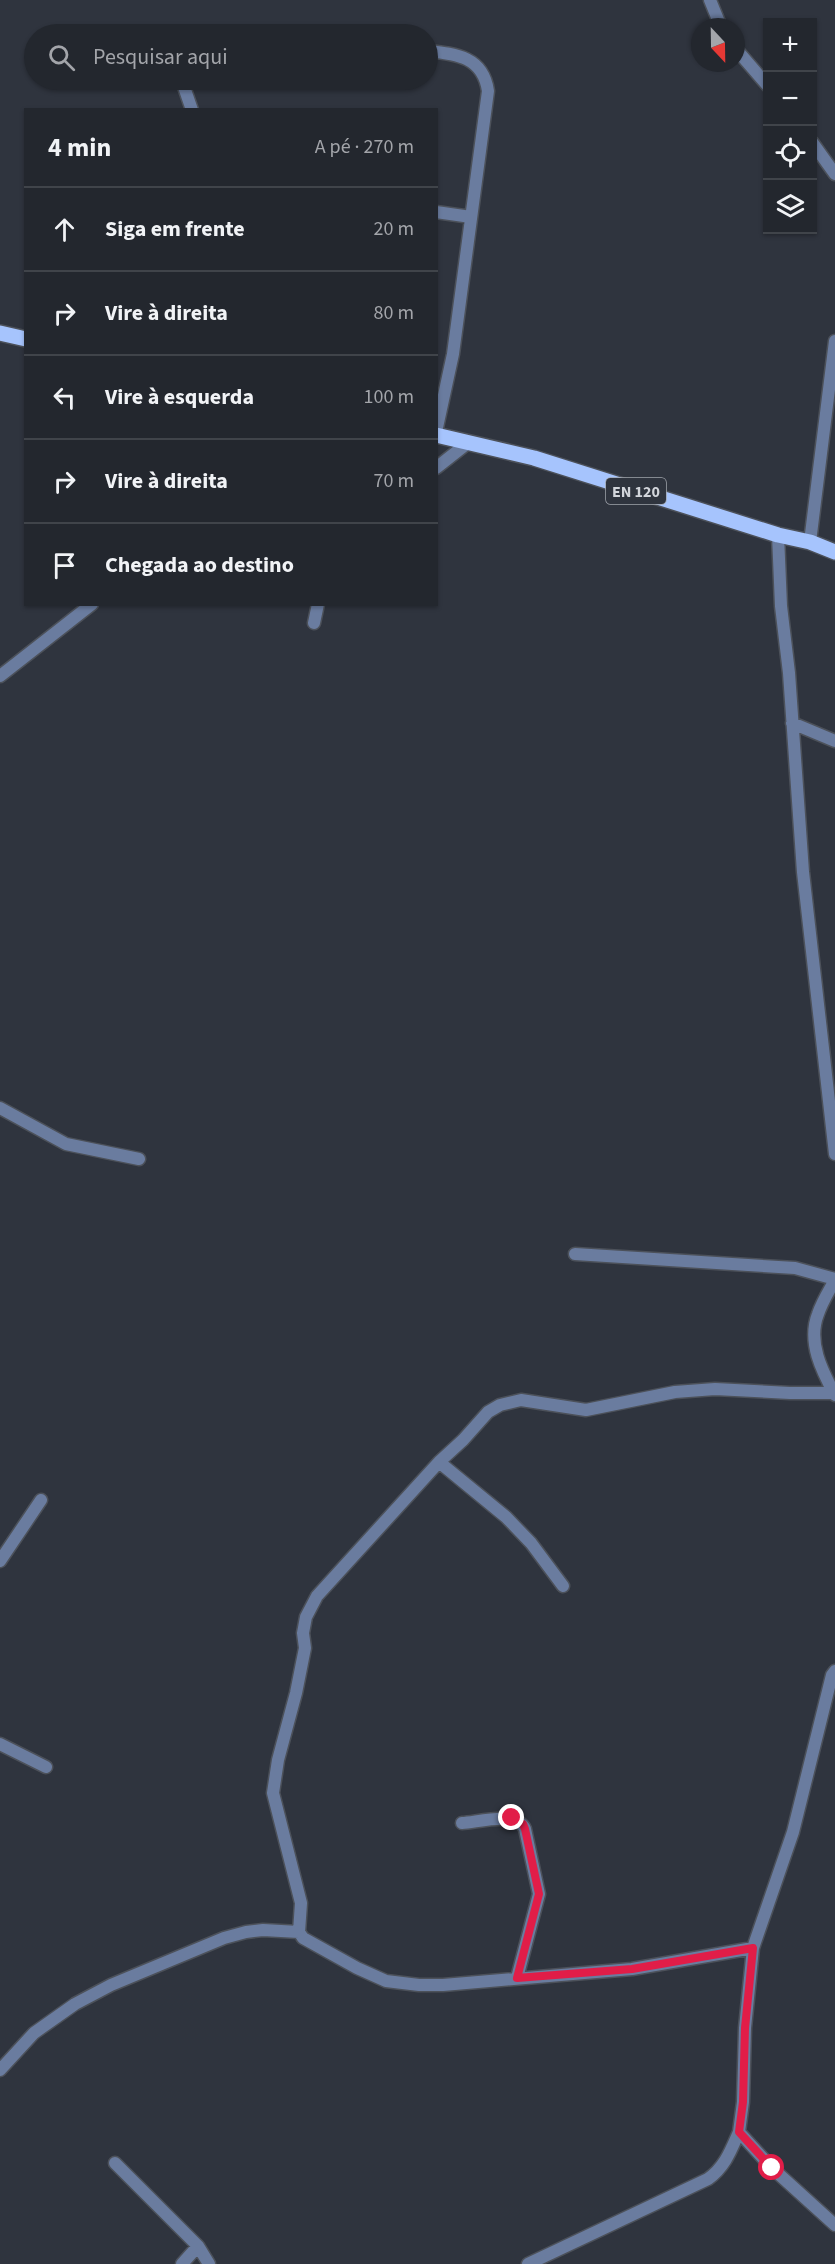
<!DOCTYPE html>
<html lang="pt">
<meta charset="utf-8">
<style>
body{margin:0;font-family:"Source Sans 3",sans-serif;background:#2f333a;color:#f1f3f6}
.controls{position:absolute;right:18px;top:18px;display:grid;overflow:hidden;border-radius:0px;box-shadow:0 2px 4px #0004}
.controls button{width:54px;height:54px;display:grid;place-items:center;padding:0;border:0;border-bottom:2px solid #40444a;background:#23272e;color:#f1f3f6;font:30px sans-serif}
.compass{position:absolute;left:691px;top:18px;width:54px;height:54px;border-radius:50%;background:#23272e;box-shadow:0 2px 4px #0004;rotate:158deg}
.stop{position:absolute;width:18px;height:18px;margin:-14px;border:4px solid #e11d48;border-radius:50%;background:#fff}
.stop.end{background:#e11d48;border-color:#fff;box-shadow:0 2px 6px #0008}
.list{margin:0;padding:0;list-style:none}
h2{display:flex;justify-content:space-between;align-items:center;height:78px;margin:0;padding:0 24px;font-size:26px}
h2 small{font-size:20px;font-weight:400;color:#a3a5aa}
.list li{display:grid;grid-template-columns:39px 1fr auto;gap:18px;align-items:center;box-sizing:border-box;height:84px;padding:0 24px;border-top:2px solid #40444a}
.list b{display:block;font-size:22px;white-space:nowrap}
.list em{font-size:20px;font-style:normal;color:#a3a5aa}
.icon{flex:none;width:33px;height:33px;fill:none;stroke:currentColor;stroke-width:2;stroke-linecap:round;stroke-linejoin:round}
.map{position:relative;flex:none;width:835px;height:2264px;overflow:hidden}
.search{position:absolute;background:#23272e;box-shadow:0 2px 4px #0004;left:24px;top:24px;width:414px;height:66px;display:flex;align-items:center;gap:15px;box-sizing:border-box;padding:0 21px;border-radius:33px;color:#a3a5aa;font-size:22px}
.panel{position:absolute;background:#23272e;box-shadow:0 2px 4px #0004;left:24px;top:108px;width:414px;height:498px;border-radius:0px}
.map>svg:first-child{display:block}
</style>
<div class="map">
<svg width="835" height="2264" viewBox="0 0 835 2264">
<rect width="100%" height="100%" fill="#2f343e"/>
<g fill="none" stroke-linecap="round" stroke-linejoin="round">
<defs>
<path id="minor" d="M428 51C457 54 483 57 488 91L453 354 436 432
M183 80V84L192 110
M436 212 471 217
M436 468 469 442
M778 535 781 606 789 673 803 872 835 1154
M314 623 318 604
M0 676 92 604
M792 723 835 741
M0 1108 66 1144 139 1159
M575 1254 795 1268 835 1279
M835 1280C829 1291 822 1302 818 1314 807 1342 822 1371 835 1395
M439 1462 506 1517 531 1543 563 1586
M0 1561 41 1500
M835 1671 832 1675 793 1832 753 1948 745 2028 743 2102 739 2132 772 2168 835 2225
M0 1744 46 1767
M462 1823C479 1822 517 1811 525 1829L539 1894 517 1978
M753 1948 632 1969 443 1985H419L386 1981 357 1968 303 1938 299 1932 301 1903 273 1793 278 1760 296 1693 305 1648 303 1633 306 1617 317 1596 439 1462 463 1440 488 1412 500 1405 521 1400 586 1410 675 1392 715 1389 790 1393H834
M0 2070 34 2033 75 2004 111 1985 224 1938 246 1932 263 1930 299 1932
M115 2163 198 2246 209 2264
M182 2264 198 2246
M528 2264 708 2179C725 2167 731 2150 739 2132"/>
<path id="tertiary" d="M710 0 721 27
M736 49 768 86
M812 142 835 174
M810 542 835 341"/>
<path id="primary" d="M0 333 26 339
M436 435 534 458 778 535 810 542 835 552"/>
</defs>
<use href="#minor" stroke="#4c515a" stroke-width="15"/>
<use href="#tertiary" stroke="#4c515a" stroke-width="15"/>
<use href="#primary" stroke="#4c515a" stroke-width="18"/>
<use href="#minor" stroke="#6a7c9f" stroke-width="12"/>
<use href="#tertiary" stroke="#6a7c9f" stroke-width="12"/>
<use href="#primary" stroke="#a6c4fd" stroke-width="15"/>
</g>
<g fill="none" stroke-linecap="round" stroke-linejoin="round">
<path stroke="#e11d48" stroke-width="8" d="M512 1818 523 1824 525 1829 539 1894 517 1978 632 1969 753 1948 745 2028 743 2102 739 2132 772 2168"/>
</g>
<g text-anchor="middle" stroke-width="4.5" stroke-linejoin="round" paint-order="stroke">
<rect fill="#2f343e" stroke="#a1a5ac" stroke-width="1.5" x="606" y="478" width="60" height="26" rx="4.5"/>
<g font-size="16" font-weight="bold" fill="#d2d5db">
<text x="636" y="497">EN 120</text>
</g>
</g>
</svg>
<div class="controls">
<button>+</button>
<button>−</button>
<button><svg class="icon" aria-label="locate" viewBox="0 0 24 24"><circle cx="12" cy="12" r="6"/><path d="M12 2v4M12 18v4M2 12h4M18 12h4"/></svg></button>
<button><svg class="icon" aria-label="layers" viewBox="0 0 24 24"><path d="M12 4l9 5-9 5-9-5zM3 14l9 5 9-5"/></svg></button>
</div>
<svg class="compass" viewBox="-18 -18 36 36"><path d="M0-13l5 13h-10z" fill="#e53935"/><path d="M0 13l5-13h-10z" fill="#a3a5aa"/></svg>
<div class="stop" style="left:772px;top:2168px"></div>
<div class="stop end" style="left:512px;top:1818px"></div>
<div class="search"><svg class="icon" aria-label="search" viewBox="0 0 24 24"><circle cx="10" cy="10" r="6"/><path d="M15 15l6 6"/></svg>Pesquisar aqui</div>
<section class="panel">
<h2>4 min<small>A pé · 270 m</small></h2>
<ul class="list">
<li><svg class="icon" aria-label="ahead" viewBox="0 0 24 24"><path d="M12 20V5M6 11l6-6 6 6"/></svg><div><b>Siga em frente</b></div><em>20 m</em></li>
<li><svg class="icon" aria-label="right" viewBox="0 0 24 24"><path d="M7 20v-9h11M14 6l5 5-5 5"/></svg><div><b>Vire à direita</b></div><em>80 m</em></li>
<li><svg class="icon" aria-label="left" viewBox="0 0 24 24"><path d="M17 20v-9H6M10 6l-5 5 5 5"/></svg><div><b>Vire à esquerda</b></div><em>100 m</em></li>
<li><svg class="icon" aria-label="right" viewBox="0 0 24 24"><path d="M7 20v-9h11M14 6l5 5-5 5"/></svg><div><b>Vire à direita</b></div><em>70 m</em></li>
<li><svg class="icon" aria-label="arrive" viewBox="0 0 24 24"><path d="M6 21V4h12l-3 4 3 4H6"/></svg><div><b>Chegada ao destino</b></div></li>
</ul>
</section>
</div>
